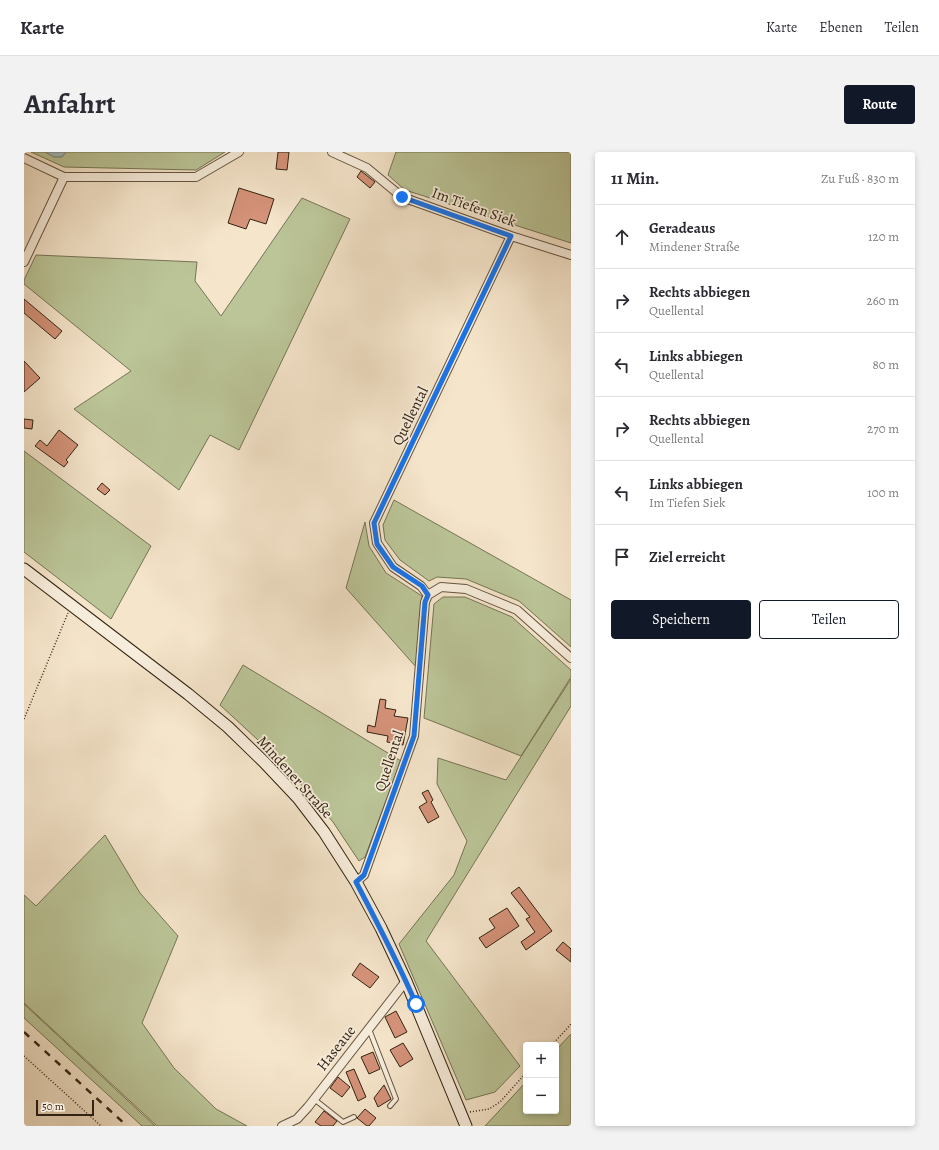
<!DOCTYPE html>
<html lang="de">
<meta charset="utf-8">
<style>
body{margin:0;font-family:Alegreya,serif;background:#f2f2f3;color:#2b2b33}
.controls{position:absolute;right:12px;bottom:12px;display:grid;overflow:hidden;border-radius:4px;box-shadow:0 2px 6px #0003}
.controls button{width:36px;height:36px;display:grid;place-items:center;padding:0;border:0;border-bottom:1px solid #e1e1e2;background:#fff;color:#2b2b33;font:20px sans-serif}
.scale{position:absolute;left:12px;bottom:10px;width:58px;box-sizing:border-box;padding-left:4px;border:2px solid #322312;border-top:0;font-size:11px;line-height:14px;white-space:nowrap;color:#322312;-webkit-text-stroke:3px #f8eedd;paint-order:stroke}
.stop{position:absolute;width:12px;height:12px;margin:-9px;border:3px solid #1a73e8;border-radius:50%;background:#fff}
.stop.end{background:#1a73e8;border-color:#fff;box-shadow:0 1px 4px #0008}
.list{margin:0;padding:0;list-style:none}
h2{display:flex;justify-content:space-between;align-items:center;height:52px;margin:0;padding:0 16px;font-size:17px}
h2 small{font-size:13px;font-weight:400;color:#7c7c81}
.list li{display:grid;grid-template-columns:26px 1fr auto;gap:12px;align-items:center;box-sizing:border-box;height:64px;padding:0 16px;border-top:1px solid #e1e1e2}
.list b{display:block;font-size:15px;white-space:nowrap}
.list p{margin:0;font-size:13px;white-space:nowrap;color:#7c7c81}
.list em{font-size:13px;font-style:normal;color:#7c7c81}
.actions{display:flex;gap:8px;padding:12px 16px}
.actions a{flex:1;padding:9px 0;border:1px solid #111827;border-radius:4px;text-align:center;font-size:14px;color:#111827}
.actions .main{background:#111827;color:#fff}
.icon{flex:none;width:22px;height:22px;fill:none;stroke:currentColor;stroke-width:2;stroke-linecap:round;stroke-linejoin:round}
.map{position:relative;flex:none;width:547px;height:974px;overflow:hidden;border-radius:4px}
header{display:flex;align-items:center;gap:24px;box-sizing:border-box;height:56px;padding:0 20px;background:#fff;border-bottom:1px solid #e1e1e2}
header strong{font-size:19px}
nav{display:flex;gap:22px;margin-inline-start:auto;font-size:14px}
.intro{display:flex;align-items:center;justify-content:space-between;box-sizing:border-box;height:96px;padding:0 24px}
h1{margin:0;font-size:28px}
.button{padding:10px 18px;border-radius:4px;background:#111827;color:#fff;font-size:14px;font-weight:700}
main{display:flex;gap:24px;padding:0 24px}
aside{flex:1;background:#fff;border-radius:4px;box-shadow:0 2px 6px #0003}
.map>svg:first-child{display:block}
</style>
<header>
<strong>Karte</strong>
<nav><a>Karte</a><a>Ebenen</a><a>Teilen</a></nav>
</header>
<div class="intro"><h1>Anfahrt</h1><a class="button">Route</a></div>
<main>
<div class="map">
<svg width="547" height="974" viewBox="0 0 547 974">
<rect width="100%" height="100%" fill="#f5e5cb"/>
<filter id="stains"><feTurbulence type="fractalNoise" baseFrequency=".005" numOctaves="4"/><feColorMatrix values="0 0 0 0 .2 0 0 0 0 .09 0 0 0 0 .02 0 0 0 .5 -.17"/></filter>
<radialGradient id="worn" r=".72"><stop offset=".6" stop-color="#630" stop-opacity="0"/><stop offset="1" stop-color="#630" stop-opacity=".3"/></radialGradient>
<path fill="#bbc598" stroke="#767455" d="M7 0H201L172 18 40 15Z
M372 0H547V91L381 38 364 23Z
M278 46 326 67 215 298 186 283 155 338 50 257 107 219 0 132V128L12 103 173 110 171 129 197 164Z
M0 299 127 394 87 467 0 400Z
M370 348 547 448V495L495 449 442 427 413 425 405 429 376 408 361 388 359 373Z
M341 370 345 394 362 421 398 444 392 515 322 436Z
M419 445H441L488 465 547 518V525L497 604 400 566 410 452Z
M219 513 377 609 341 705 335 709 309 670 272 627 234 588 196 553Z
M547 527V554L402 789 496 914 471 940 442 948 375 792 430 723 443 689 413 632 414 606 482 628Z
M81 683 116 741 154 784 118 871 150 916 192 957 223 974H133L0 851V743L12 754Z
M0 852 131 974H118L0 866Z
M547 882V974H461L502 930V959H532V898Z"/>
<path fill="#9fbdbe" stroke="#737f79" d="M21 0H42L38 5H30Z"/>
<path fill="#d5937a" stroke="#322312" d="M254 0H265L263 18 252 17Z
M337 19 351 30 346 36 333 25Z
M215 36 250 47 242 72 226 67 222 77 204 71Z
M0 147 38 179 31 187 0 161Z
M0 209 16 226 0 240Z
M0 267 9 268 8 277 0 276Z
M35 278 54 293 42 308 44 310 40 315 11 294 16 288 23 294Z
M78 331 86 338 81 343 73 337Z
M356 547 362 548 361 556 372 558 370 564 384 566 379 593 363 590 364 584 343 580 344 573 351 575Z
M404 638 409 648 407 650 415 665 404 671 395 655 403 650 398 641Z
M495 735 528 779 502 798 497 790 511 780 502 767 506 765 487 741Z
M483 756 495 774 462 796 455 786 471 776 465 767Z
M539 790 547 797V810L532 798Z
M336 811 355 825 346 836 328 823Z
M372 859 383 880 371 886 361 865Z
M379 891 389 907 376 915 366 898Z
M349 900 356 917 345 922 337 905Z
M330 917 342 945 334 949 322 920Z
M314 925 326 935 318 945 306 936Z
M360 933 367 947 354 955 350 946Z
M341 957 352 966 345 974H343L333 966Z
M300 959 313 969 309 974H297L291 970Z"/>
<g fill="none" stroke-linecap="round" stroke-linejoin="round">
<defs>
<path id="service" d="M345 877 372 947 366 954
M290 947 319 970 330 965"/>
<path id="minor" d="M308 0 343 16 378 45 487 84 547 103
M0 6 40 25
M0 110 40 25H172L215 0
M404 443 397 434 369 415 353 391 350 371 487 84
M332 730 340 723 390 584 401 450 404 443 417 435 442 437 493 458 547 506
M258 974 273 967 284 955 382 829"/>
<path id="secondary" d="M0 417 164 542 204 575 240 610 274 646 300 680 332 730 357 776 382 829 442 974"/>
</defs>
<use href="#service" stroke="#635440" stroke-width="6"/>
<use href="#minor" stroke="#635440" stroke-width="10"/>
<use href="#secondary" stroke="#322312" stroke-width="13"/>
<path stroke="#322312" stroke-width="1.5" stroke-dasharray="1 2" stroke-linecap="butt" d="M0 567 44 461
M528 893 547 872
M0 904 77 974
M446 960 465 957 476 950 502 921"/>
<use href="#service" stroke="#f8eedd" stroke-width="4"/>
<use href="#minor" stroke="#f8eedd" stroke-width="8"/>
<use href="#secondary" stroke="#f8eedd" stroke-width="11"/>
<path stroke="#322312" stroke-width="2.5" stroke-dasharray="7 7" stroke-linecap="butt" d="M0 880 103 974"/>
</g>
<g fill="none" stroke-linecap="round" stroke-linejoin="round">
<path stroke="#1a73e8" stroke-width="5" d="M378 45 487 84 350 371 353 392 369 415 398 434 404 443 401 450 390 584 340 723 332 730C353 770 374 810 392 852"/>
</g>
<g text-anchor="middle" stroke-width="3.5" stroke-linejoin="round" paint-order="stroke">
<g font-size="15" fill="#322312" stroke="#f8eedd">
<text transform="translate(450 55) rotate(20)" y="5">Im Tiefen Siek</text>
<text transform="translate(386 264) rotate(-64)" y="5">Quellental</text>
<text transform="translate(365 609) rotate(-72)" y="5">Quellental</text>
<text transform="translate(271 625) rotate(48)" y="5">Mindener Straße</text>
<text transform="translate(312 896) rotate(-52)" y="5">Haseaue</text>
</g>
</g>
<rect width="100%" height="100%" filter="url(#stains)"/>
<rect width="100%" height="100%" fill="url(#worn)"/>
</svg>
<div class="controls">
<button>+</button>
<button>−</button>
</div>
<div class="scale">50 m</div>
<div class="stop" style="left:392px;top:852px"></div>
<div class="stop end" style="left:378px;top:45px"></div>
</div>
<aside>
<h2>11 Min.<small>Zu Fuß · 830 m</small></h2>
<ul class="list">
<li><svg class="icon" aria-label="ahead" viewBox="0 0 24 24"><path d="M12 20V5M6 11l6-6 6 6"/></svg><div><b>Geradeaus</b><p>Mindener Straße</p></div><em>120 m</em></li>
<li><svg class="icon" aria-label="right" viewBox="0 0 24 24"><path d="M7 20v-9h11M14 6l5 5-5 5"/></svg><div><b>Rechts abbiegen</b><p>Quellental</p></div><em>260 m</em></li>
<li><svg class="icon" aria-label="left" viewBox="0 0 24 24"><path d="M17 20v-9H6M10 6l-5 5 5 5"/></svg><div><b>Links abbiegen</b><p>Quellental</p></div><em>80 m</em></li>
<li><svg class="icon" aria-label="right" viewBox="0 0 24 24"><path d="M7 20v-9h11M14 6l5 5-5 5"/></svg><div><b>Rechts abbiegen</b><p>Quellental</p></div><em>270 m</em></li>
<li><svg class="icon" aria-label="left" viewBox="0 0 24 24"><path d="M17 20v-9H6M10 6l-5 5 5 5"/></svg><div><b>Links abbiegen</b><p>Im Tiefen Siek</p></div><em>100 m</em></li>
<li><svg class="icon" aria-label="arrive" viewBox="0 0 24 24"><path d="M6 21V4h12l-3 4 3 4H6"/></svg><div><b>Ziel erreicht</b></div></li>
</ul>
<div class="actions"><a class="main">Speichern</a><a>Teilen</a></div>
</aside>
</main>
